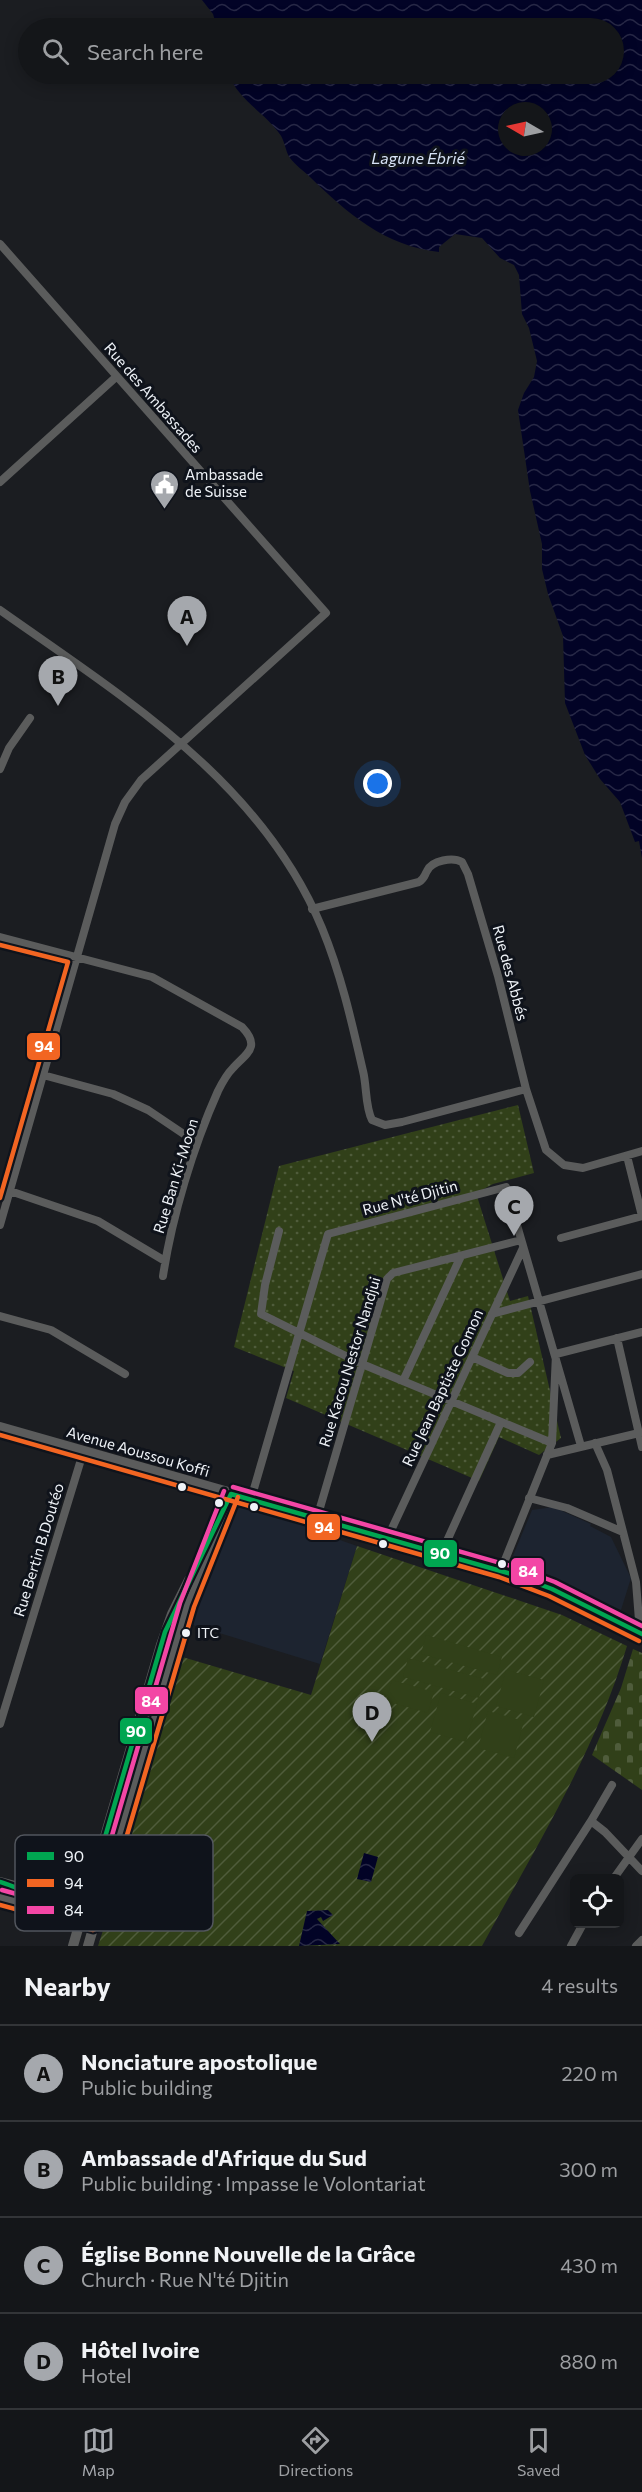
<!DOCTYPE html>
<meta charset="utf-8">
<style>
body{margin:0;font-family:Commissioner,sans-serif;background:#1d1f22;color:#f1f3f6}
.controls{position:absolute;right:18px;bottom:18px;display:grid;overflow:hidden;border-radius:9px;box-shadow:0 3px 15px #0003}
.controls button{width:54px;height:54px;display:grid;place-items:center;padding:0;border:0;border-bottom:2px solid #333538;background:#141619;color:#f1f3f6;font:30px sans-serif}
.compass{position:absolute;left:498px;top:102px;width:54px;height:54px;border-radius:50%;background:#141619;box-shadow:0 3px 15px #0003;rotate:279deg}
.you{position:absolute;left:378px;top:784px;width:21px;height:21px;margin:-15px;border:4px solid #fff;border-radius:50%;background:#1a73e8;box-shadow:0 0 0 9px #1a73e833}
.badge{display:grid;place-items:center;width:39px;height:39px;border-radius:50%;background:#a5a8ad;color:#111;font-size:20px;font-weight:700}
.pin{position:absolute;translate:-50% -50px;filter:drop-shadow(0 2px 3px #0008)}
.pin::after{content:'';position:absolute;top:32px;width:21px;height:18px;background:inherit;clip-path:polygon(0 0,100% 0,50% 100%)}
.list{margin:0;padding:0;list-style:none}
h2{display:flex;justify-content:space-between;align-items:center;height:78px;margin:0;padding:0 24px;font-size:26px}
h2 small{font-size:20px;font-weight:400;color:#9d9fa2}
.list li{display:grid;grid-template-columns:39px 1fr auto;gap:18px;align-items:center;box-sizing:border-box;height:96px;padding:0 24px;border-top:2px solid #333538}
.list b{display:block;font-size:22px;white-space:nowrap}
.list p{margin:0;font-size:20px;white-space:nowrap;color:#9d9fa2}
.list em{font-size:20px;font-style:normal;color:#9d9fa2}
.icon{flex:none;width:33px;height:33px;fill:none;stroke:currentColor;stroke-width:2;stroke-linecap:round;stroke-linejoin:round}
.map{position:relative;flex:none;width:642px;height:1946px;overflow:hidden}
.search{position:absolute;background:#141619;box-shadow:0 3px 15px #0003;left:18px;right:18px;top:18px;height:66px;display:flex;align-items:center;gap:15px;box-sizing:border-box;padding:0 21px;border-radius:33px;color:#9d9fa2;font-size:22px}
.sheet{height:462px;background:#141619}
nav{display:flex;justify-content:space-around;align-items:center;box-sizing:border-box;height:84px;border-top:2px solid #333538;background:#141619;font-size:16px;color:#9d9fa2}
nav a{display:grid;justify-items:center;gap:3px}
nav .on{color:#a5a8ad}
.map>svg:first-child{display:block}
</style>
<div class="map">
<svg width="642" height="1946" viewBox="0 0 642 1946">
<defs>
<pattern id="grass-dots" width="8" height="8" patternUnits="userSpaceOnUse" patternTransform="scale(1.5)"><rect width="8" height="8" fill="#314019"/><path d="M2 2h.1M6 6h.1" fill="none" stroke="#4f5c3b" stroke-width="1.8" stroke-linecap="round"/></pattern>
<pattern id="cemetery-stones" width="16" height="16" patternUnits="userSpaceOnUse" patternTransform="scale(1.5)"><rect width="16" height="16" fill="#314019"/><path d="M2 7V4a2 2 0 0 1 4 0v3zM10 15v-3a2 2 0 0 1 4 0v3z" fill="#4f5c3b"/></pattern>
<pattern id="garden-furrows" width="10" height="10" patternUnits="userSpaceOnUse" patternTransform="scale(1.5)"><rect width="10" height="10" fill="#314019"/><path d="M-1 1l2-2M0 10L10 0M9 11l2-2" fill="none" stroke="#4f5c3b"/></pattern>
<pattern id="water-waves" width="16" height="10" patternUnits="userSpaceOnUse" patternTransform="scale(1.5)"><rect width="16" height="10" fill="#020326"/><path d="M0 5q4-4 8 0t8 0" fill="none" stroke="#272846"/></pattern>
</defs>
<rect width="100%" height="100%" fill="#1b1d21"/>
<path fill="#1d2430" d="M241 1503 342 1533 340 1540 357 1546 320 1664 190 1624 204 1578 235 1509Z
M553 1507 591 1524 590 1526 611 1537 631 1578 621 1610 510 1563 532 1510Z"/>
<path fill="url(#grass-dots)" d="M518 1105 534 1173 493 1184 476 1193 510 1301 528 1296 561 1438 539 1455 499 1437 479 1481 286 1398 294 1371 234 1347 279 1166Z"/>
<path fill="url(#cemetery-stones)" d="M633 1649 642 1653V1790L592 1755 621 1688Z"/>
<path fill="url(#garden-furrows)" d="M357 1546 562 1615 627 1646C595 1753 535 1848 482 1946H98L133 1838 130 1825 141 1777 145 1776 156 1724 179 1656 311 1695Z"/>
<path fill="#314019" d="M426 1635 502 1657 497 1675 421 1654Z
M408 1658 484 1679 479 1698 403 1677Z
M506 1670 544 1680 534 1717 496 1706Z
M392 1680 434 1692 428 1713 386 1701Z
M441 1693 477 1704 466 1742 430 1732Z
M488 1711 524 1721 514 1758 478 1748Z"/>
<path fill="url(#water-waves)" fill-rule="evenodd" d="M202 0H642V858L639 841 635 842 620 802 600 779 585 755 565 703 563 636 548 594 542 569V544L530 491 518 410 524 393 534 377 537 361 529 328 522 314 519 275 514 265 500 258 482 238 455 234 439 247V252C385 246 347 213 310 177 304 171 295 165 290 158 285 151 285 140 279 133 265 113 236 98 229 74H614V28H217L213 14ZM507 111H543V147H507Z
M364 1853 378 1857 371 1882 357 1879Z
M328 1910 333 1915 323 1921 321 1917 317 1919 340 1944 299 1946 307 1911Z"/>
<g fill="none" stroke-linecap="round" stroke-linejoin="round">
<path stroke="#5b5c5c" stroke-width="8" d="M0 244 326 613 141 780 125 802 115 824 0 1225
M0 482 116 377
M0 610C123 697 261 781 322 928 341 974 352 1023 363 1071 367 1087 365 1106 372 1120L385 1125 402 1122 526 1089
M0 769 9 748 30 718
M312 909 419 882C425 878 424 876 427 871 432 860 453 857 462 862L468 874 498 976 526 1089 546 1150 564 1165 583 1168 642 1151
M0 937 152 977 242 1027C261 1047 247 1053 233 1068 227 1074 222 1083 218 1091 193 1147 172 1216 163 1276
M43 1075 113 1094 148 1110 197 1143
M627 1156 642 1216
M10 1191 98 1221 165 1261
M279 1231 265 1285 261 1314 362 1364 552 1443
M561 1238 642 1216
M492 1314 642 1274
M0 1316 51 1330 125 1374
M617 1338 642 1447
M472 1357 508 1373H518L530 1362
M403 1381 461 1256
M595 1443 607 1470 636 1582 640 1633
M547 1455 639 1433
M529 1498 567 1508 623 1532
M251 1499 328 1234 506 1187 581 1446
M317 1518 387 1279 393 1273 521 1240
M387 1539 523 1248
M441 1554 501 1422
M501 1570 552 1443 556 1354 642 1332
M0 1724 83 1453
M591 1821 612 1785
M614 1878 642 1839
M519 1933 591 1821 605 1832 642 1871
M571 1946 583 1924
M636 1946 642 1940"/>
<path stroke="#5b5c5c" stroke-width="10" d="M0 1427 501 1570 552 1589 642 1634
M0 1882 90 1906
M0 1897 86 1921
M73 1946 161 1645 172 1614 189 1580
M88 1946 187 1605 231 1494"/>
<defs>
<path id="bus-1" d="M231 1494 515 1575 552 1589 642 1634
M0 1882C31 1892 62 1908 91 1885L165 1632 231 1494
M94 1923 110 1869"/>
<path id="bus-2" d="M0 945 68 962 0 1198
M0 1435 499 1577 549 1596 639 1641
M0 1905 93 1930 100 1927 194 1607 238 1497"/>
<path id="bus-3" d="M233 1487 518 1568 555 1582 642 1626
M2 1890 89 1914 180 1603 224 1491"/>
</defs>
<use href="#bus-1" stroke="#0f131b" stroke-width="9"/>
<use href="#bus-2" stroke="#0f131b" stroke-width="9"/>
<use href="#bus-3" stroke="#0f131b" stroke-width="9"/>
<use href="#bus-1" stroke="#00a651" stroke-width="4.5"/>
<use href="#bus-2" stroke="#f26522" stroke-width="4.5"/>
<use href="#bus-3" stroke="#f346a5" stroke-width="4.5"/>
</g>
<defs>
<symbol id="civic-pin" viewBox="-11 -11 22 30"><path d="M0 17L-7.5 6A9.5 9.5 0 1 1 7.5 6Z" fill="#a5a8ad" stroke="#0f131b"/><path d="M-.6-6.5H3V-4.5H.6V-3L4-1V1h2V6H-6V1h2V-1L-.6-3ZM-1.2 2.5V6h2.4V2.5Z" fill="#fff"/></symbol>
</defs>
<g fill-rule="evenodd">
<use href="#civic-pin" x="148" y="468" width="33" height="45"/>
</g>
<g fill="#eff3f8" stroke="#0f131b" stroke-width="2">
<circle cx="182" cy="1487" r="5"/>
<circle cx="219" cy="1503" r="5"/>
<circle cx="254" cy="1507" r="5"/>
<circle cx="383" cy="1544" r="5"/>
<circle cx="502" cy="1564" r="5"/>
<circle cx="186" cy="1633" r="5"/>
</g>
<g text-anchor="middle" stroke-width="6" stroke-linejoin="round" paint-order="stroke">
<g font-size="14" fill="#eff3f8" stroke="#0f131b" text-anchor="start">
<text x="197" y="1638">ITC</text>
</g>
<g font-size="15" fill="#eff3f8" stroke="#0f131b">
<text transform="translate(153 398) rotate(49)" y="5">Rue des Ambassades</text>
<text transform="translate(510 973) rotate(75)" y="5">Rue des Abbés</text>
<text transform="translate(176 1176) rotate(-73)" y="5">Rue Ban Ki-Moon</text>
<text transform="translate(410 1198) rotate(-15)" y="5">Rue N'té Djitin</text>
<text transform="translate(350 1362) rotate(-73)" y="5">Rue Kacou Nestor Nandjui</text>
<text transform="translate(443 1388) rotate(-65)" y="5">Rue Jean Baptiste Gomon</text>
<text transform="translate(138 1452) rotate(16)" y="5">Avenue Aoussou Koffi</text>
<text transform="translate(39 1550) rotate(-73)" y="5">Rue Bertin B.Doutéo</text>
</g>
<g font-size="15" fill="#eff3f8" stroke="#0f131b" text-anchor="start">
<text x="185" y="480">Ambassade<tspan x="185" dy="17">de Suisse</tspan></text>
</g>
<g font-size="16" font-style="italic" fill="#d7e3f6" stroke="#0f131b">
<text x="418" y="164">Lagune Ébrié</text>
</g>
</g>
<rect x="15" y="1835" width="198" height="96" rx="9" fill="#0f131b" stroke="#52565d" stroke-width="1.5"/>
<rect x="27" y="1852" width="27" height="8" fill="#00a651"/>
<rect x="27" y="1879" width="27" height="8" fill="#f26522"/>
<rect x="27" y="1906" width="27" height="8" fill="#f346a5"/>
<g font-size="16" fill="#eff3f8">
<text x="64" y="1862">90</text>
<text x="64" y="1889">94</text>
<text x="64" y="1916">84</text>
</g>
<g stroke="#0f131b" stroke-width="2">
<rect x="26" y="1032" width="35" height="29" rx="6" fill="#f26522"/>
<rect x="306" y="1513" width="35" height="28" rx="6" fill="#f26522"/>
<rect x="423" y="1539" width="35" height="29" rx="6" fill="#00a651"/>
<rect x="510" y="1557" width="35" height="29" rx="6" fill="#f346a5"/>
<rect x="134" y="1686" width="35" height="29" rx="6" fill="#f346a5"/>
<rect x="119" y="1717" width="34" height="28" rx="6" fill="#00a651"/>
</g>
<g font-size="16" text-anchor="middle" font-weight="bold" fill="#fff">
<text x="44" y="1052">94</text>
<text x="324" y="1533">94</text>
<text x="440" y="1559">90</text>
<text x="528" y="1577">84</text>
<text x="151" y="1707">84</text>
<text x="136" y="1737">90</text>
</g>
</svg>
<div class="controls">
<button><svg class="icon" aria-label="locate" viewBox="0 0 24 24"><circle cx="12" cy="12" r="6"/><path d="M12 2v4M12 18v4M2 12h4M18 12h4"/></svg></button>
</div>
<svg class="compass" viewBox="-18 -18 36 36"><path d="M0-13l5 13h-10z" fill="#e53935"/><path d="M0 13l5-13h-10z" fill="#9d9fa2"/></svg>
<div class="you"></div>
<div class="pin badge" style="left:187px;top:646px">A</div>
<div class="pin badge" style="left:58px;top:706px">B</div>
<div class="pin badge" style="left:514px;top:1236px">C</div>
<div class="pin badge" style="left:372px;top:1742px">D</div>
<div class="search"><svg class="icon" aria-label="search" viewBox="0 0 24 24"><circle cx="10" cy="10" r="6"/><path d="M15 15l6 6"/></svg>Search here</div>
</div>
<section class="sheet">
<h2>Nearby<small>4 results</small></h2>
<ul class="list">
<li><span class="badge">A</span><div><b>Nonciature apostolique</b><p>Public building</p></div><em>220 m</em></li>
<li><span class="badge">B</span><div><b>Ambassade d'Afrique du Sud</b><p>Public building · Impasse le Volontariat</p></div><em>300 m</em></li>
<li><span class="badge">C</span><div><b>Église Bonne Nouvelle de la Grâce</b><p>Church · Rue N'té Djitin</p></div><em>430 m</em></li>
<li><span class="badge">D</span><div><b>Hôtel Ivoire</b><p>Hotel</p></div><em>880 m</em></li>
</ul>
</section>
<nav>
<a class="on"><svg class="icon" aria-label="map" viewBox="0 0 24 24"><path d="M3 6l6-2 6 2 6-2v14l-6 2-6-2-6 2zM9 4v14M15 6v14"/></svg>Map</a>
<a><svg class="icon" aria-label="directions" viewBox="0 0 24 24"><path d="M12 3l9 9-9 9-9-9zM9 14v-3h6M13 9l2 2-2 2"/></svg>Directions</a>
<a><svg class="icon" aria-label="saved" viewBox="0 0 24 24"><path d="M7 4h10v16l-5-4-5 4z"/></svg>Saved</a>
</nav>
